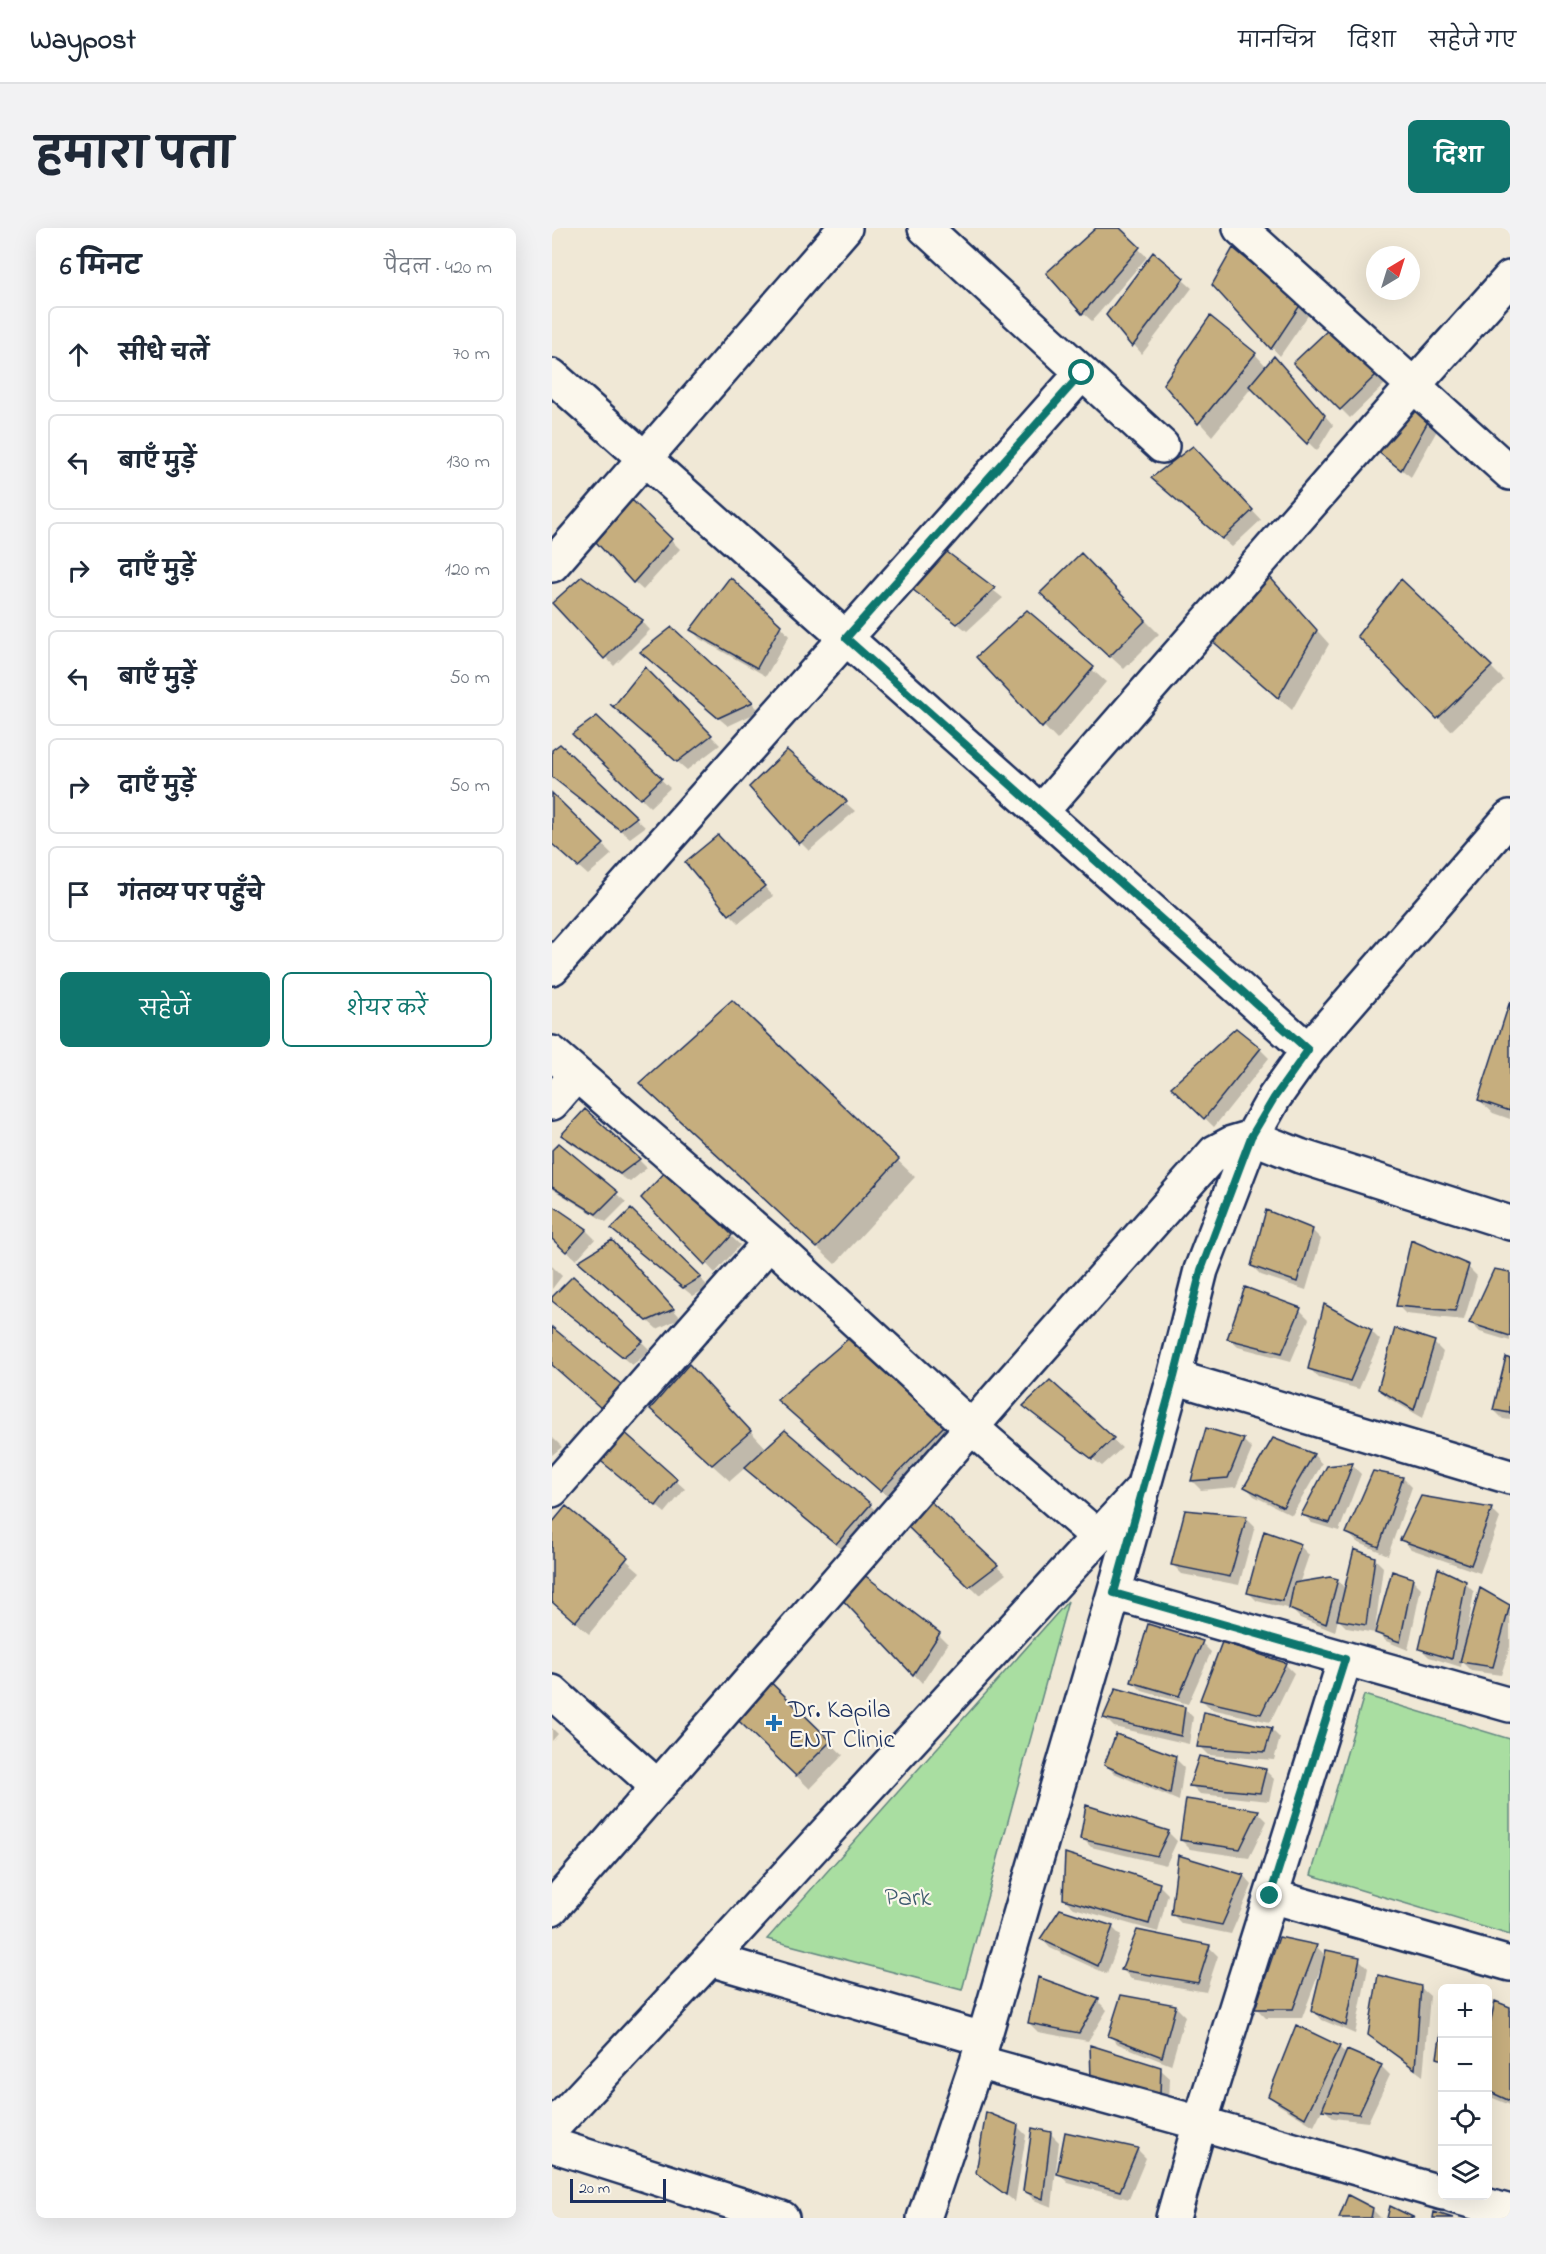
<!DOCTYPE html>
<html lang="hi">
<meta charset="utf-8">
<style>
body{margin:0;font-family:"Indie Flower","Playpen Sans Deva",sans-serif;background:#f2f2f3;color:#1f2937}
.controls{position:absolute;right:18px;bottom:18px;display:grid;overflow:hidden;border-radius:9px;box-shadow:0 6px 24px #0002}
.controls button{width:54px;height:54px;display:grid;place-items:center;padding:0;border:0;border-bottom:2px solid #e0e1e3;background:#fff;color:#1f2937;font:30px sans-serif}
.compass{position:absolute;left:814px;top:18px;width:54px;height:54px;border-radius:50%;background:#fff;box-shadow:0 6px 24px #0002;rotate:38deg}
.scale{position:absolute;left:18px;bottom:15px;width:96px;box-sizing:border-box;padding-left:6px;border:3px solid #1b2f5e;border-top:0;font-size:16px;line-height:21px;white-space:nowrap;color:#1b2f5e;-webkit-text-stroke:4px #fbf7ec;paint-order:stroke}
.stop{position:absolute;width:18px;height:18px;margin:-14px;border:4px solid #0f766e;border-radius:50%;background:#fff}
.stop.end{background:#0f766e;border-color:#fff;box-shadow:0 2px 6px #0008}
.list{margin:0;padding:0;list-style:none}
h2{display:flex;justify-content:space-between;align-items:center;height:78px;margin:0;padding:0 24px;font-size:26px}
h2 small{font-size:20px;font-weight:400;color:#747a83}
.list li{display:grid;grid-template-columns:39px 1fr auto;gap:18px;align-items:center;box-sizing:border-box;height:96px;margin:0 12px 12px;padding:0 12px;border:2px solid #e0e1e3;border-radius:9px}
.list b{display:block;font-size:22px;white-space:nowrap}
.list em{font-size:20px;font-style:normal;color:#747a83}
.actions{display:flex;gap:12px;padding:18px 24px}
.actions a{flex:1;padding:14px 0;border:2px solid #0f766e;border-radius:9px;text-align:center;font-size:21px;color:#0f766e}
.actions .main{background:#0f766e;color:#fff}
.icon{flex:none;width:33px;height:33px;fill:none;stroke:currentColor;stroke-width:2;stroke-linecap:round;stroke-linejoin:round}
.map{position:relative;flex:none;width:958px;height:1990px;overflow:hidden;border-radius:9px}
header{display:flex;align-items:center;gap:36px;box-sizing:border-box;height:84px;padding:0 30px;background:#fff;border-bottom:2px solid #e0e1e3}
header strong{font-size:28px}
nav{display:flex;gap:33px;margin-inline-start:auto;font-size:21px}
.intro{display:flex;align-items:center;justify-content:space-between;box-sizing:border-box;height:144px;padding:0 36px}
h1{margin:0;font-size:42px}
.button{padding:15px 27px;border-radius:9px;background:#0f766e;color:#fff;font-size:21px;font-weight:700}
main{display:flex;gap:36px;padding:0 36px}
aside{flex:1;background:#fff;border-radius:9px;box-shadow:0 6px 24px #0002}
.map>svg:first-child{display:block}
</style>
<header>
<strong>Waypost</strong>
<nav><a>मानचित्र</a><a>दिशा</a><a>सहेजे गए</a></nav>
</header>
<div class="intro"><h1>हमारा पता</h1><a class="button">दिशा</a></div>
<main>
<aside>
<h2>6 मिनट<small>पैदल · 420 m</small></h2>
<ul class="list">
<li><svg class="icon" aria-label="ahead" viewBox="0 0 24 24"><path d="M12 20V5M6 11l6-6 6 6"/></svg><div><b>सीधे चलें</b></div><em>70 m</em></li>
<li><svg class="icon" aria-label="left" viewBox="0 0 24 24"><path d="M17 20v-9H6M10 6l-5 5 5 5"/></svg><div><b>बाएँ मुड़ें</b></div><em>130 m</em></li>
<li><svg class="icon" aria-label="right" viewBox="0 0 24 24"><path d="M7 20v-9h11M14 6l5 5-5 5"/></svg><div><b>दाएँ मुड़ें</b></div><em>120 m</em></li>
<li><svg class="icon" aria-label="left" viewBox="0 0 24 24"><path d="M17 20v-9H6M10 6l-5 5 5 5"/></svg><div><b>बाएँ मुड़ें</b></div><em>50 m</em></li>
<li><svg class="icon" aria-label="right" viewBox="0 0 24 24"><path d="M7 20v-9h11M14 6l5 5-5 5"/></svg><div><b>दाएँ मुड़ें</b></div><em>50 m</em></li>
<li><svg class="icon" aria-label="arrive" viewBox="0 0 24 24"><path d="M6 21V4h12l-3 4 3 4H6"/></svg><div><b>गंतव्य पर पहुँचे</b></div></li>
</ul>
<div class="actions"><a class="main">सहेजें</a><a>शेयर करें</a></div>
</aside>
<div class="map">
<svg width="958" height="1990" viewBox="0 0 958 1990">
<rect width="100%" height="100%" fill="#f0e8d6"/>
<filter id="ink" filterUnits="userSpaceOnUse"><feTurbulence type="fractalNoise" baseFrequency=".0167" numOctaves="2"/><feDisplacementMap in="SourceGraphic" scale="12" xChannelSelector="R" yChannelSelector="G"/><feConvolveMatrix kernelMatrix="1 2 1 2 8 2 1 2 1" color-interpolation-filters="sRGB"/></filter>
<g filter="url(#ink)">
<path fill="#a9dea1" stroke="#628680" stroke-width="1.5" d="M516 1373 410 1762 215 1711Z
M812 1467 958 1511V1707L759 1647Z"/>
<path fill="#0003" d="M546 0H565L595 29 540 93 531 85Z
M601 26 640 60 590 126 556 87Z
M661 57 748 77 757 86 728 128Z
M776 104 833 156 798 190 743 135Z
M703 126 715 139H731L781 197 765 223 700 159 660 208 613 156Z
M857 176 887 199 859 249 831 227Z
M650 229 709 292 680 319 610 259Z
M80 274 128 321 91 362 82 354Z
M391 323 451 370 415 403 358 358Z
M529 328 607 406 572 441 503 378Z
M30 350 90 393 98 402 62 438 2 375Z
M729 362 777 416 740 482 672 423Z
M475 384 554 454 505 512 426 429Z
M228 398 237 408 214 448 148 411 140 402Z
M120 401 200 475 208 483 176 498 99 433Z
M807 408 939 439 952 452 899 503Z
M93 441 168 517 135 542 72 488Z
M45 490 118 560 98 579 22 506Z
M8 518 93 599 78 610 0 549V524Z
M235 524 303 583 257 623 249 615Z
M0 567 60 626 36 647 0 615Z
M175 618 221 668 187 695 178 686Z
M180 774 363 949 283 1036 106 872Z
M958 777V891L941 885 927 872Z
M708 821 717 830 662 899 621 859Z
M11 907 87 932 95 940 78 954 20 916Z
M7 917 74 974 54 994 0 961V924Z
M115 944 188 1017 163 1045 91 969Z
M0 979 34 1002 43 1011 24 1032 0 1010Z
M79 983 157 1059 141 1068 70 1010 61 1001Z
M760 1002 769 1011 754 1062 709 1047 700 1038Z
M68 1023 129 1090 105 1101 37 1042Z
M0 1038 10 1048 0 1061Z
M916 1039 925 1048 912 1092 854 1086 845 1077Z
M943 1042 958 1046V1113L928 1104 919 1095Z
M21 1050 90 1114 99 1123 80 1137 8 1080 0 1071Z
M748 1082 757 1091 739 1133 686 1119 677 1111Z
M819 1103 828 1112 807 1161 767 1150 758 1141Z
M882 1115 891 1124 871 1190 836 1170 827 1161Z
M955 1131 958 1132V1192L951 1191 942 1182Z
M498 1154 570 1220 550 1238 473 1178Z
M154 1155 215 1221 318 1277 331 1290 298 1328 207 1253 194 1239 178 1253 117 1198Z
M227 1172 391 1199 404 1212 343 1275Z
M70 1204 133 1261 113 1285 47 1230Z
M0 1209 10 1219 0 1227Z
M691 1212 700 1221 684 1259 649 1262 640 1253Z
M722 1212 762 1227 770 1236 740 1287 702 1268 694 1259Z
M800 1237 809 1246 787 1303 760 1295 751 1286Z
M822 1245 851 1250 860 1259 836 1327 805 1314 796 1305Z
M376 1273 445 1338 454 1346 427 1367 354 1295Z
M14 1280 88 1344 37 1406 0 1374V1298Z
M939 1281 948 1290 928 1345 859 1321 850 1312Z
M694 1289 703 1298 687 1357 630 1346 621 1337Z
M748 1318 757 1327 747 1356 785 1352 794 1361 822 1330 831 1339 823 1402 825 1403 860 1351 869 1360 856 1422 834 1413 823 1403V1405L795 1400 786 1391 783 1404 748 1390 739 1381 705 1373 696 1364Z
M913 1355 922 1364 915 1404H918L929 1362 958 1379V1419L949 1447 919 1443 910 1434 909 1439 877 1429 868 1420Z
M289 1367 387 1407 396 1416 370 1455Z
M650 1415 659 1424 636 1476 590 1463 581 1454Z
M733 1436 742 1445 718 1494 659 1481 650 1472Z
M199 1438 291 1527 258 1561 166 1471Z
M632 1480 641 1489 637 1516 562 1499 553 1490Z
M0 1500 6 1506 0 1513Z
M719 1501 728 1510 722 1532 656 1527 647 1518Z
M623 1530 632 1539 627 1573 562 1545 553 1536Z
M713 1542 722 1551 717 1573 648 1566 639 1557Z
M635 1573 706 1584 715 1593 697 1630 638 1621 629 1612Z
M616 1604 625 1613 614 1637 539 1619 530 1610Z
M628 1628 692 1648 700 1657 679 1706 630 1696 620 1686Z
M607 1657 616 1666 606 1704 522 1680 512 1671Z
M560 1699 569 1708 555 1746 498 1720 490 1711Z
M728 1711 765 1719 774 1728 807 1731 816 1740 803 1806 770 1792 761 1782 771 1739H769L750 1790H714L705 1781Z
M657 1719 666 1728 654 1764 579 1751 571 1742Z
M868 1759 878 1768 871 1848 827 1816 817 1806Z
M570 1768 624 1779 633 1788 619 1837 566 1816 557 1807Z
M546 1773 555 1782 536 1813 486 1804 477 1795Z
M944 1775 958 1780V1877L936 1868V1811Z
M787 1819 794 1826 829 1838 838 1847 816 1894 781 1890 771 1880 762 1898 727 1877 718 1868Z
M608 1841 618 1850 617 1874 550 1860Z
M465 1898 474 1907 463 1974 426 1944Z
M498 1905 507 1914 500 1979 482 1972 473 1963Z
M585 1921 594 1930 577 1971 516 1955 507 1946Z
M820 1981 829 1990H788Z"/>
<path fill="#c6ae7e" stroke="#1b2f5e" stroke-width="1.5" d="M544 0H568L588 19 530 86 494 45Z
M681 20 749 76 719 121 660 57Z
M601 24 632 50 580 119 554 87Z
M658 88 704 125 646 196 611 156Z
M776 102 825 146 788 182 741 135Z
M722 128 773 187 755 216 697 158Z
M857 174 879 188 849 242 820 219Z
M641 218 701 282 670 311 599 250Z
M80 272 120 311 81 355 44 314Z
M391 321 443 360 405 396 356 358Z
M529 325 594 392 557 429 488 365Z
M716 347 765 402 726 470 657 410Z
M30 348 91 392 52 431 0 375Z
M178 349 229 397 205 440 138 402Z
M849 351 940 438 885 491 805 408Z
M475 382 542 439 490 500 424 429Z
M120 399 201 474 166 490 88 424Z
M93 439 160 507 125 534 58 476 61 479Z
M45 488 110 550 88 571 20 506Z
M8 516 85 589 68 602 0 549V522Z
M235 522 295 573 247 616 197 559Z
M0 565 52 616 26 639 0 616Z
M166 607 213 658 177 687 133 634Z
M180 772 347 931 265 1020 87 855Z
M958 773V883L926 872Z
M684 800 709 820 652 891 619 859Z
M33 881 88 931 68 946 9 907Z
M7 915 66 964 44 986 0 959V922Z
M115 942 180 1007 153 1037 89 970Z
M0 977 35 1001 14 1024 0 1011Z
M79 981 149 1049 131 1060 59 1001Z
M714 982 761 1001 745 1054 699 1038Z
M60 1012 122 1081 95 1093 26 1033Z
M859 1012 917 1037 903 1083 844 1078Z
M942 1041 958 1044V1108L917 1095Z
M21 1048 91 1113 71 1129 0 1073V1069Z
M693 1059 749 1080 730 1125 675 1111Z
M772 1076 820 1102 798 1153 756 1141Z
M0 1099 70 1157 50 1181 0 1137Z
M843 1100 883 1113 862 1182 826 1161Z
M296 1111 392 1198 328 1263 225 1172Z
M954 1129 958 1131V1185L941 1182Z
M137 1136 199 1203 160 1237 98 1181Z
M498 1152 562 1210 540 1231 471 1178Z
M654 1200 692 1211 676 1250 639 1253Z
M70 1202 125 1251 104 1278 45 1230Z
M233 1202 319 1276 284 1316 192 1240Z
M721 1210 762 1226 731 1279 692 1259Z
M801 1235 778 1295 749 1287 775 1238Z
M821 1243 851 1249 827 1319 794 1305Z
M869 1268 940 1280 919 1337 848 1312Z
M376 1271 446 1337 417 1359 352 1295Z
M14 1278 76 1329 23 1394 0 1374V1295Z
M633 1282 695 1288 678 1349 619 1337Z
M712 1303 749 1316 730 1373 695 1365Z
M802 1321 823 1329 814 1397 785 1392Z
M886 1340 914 1353 900 1431 867 1421Z
M840 1343 861 1350 848 1414 823 1405Z
M311 1346 388 1405 361 1447 286 1367Z
M778 1349 786 1351 774 1396 737 1381 742 1355Z
M928 1360 958 1377 941 1439 908 1434Z
M596 1396 651 1413 627 1468 579 1454Z
M670 1414 734 1435 709 1486 648 1472Z
M199 1435 279 1513 244 1548 164 1471Z
M564 1460 633 1479 629 1508 551 1490Z
M652 1484 720 1500 713 1524 645 1519Z
M564 1506 624 1528 618 1566 552 1537Z
M647 1528 714 1541 708 1565 637 1558Z
M634 1571 707 1582 688 1621 628 1612Z
M534 1577 617 1603 605 1628 528 1611Z
M513 1625 608 1655 597 1696 511 1671Z
M626 1627 692 1647 670 1697 619 1687Z
M508 1681 561 1698 546 1738 488 1711Z
M585 1702 658 1717 646 1755 569 1742Z
M727 1709 765 1717 741 1781H703Z
M774 1722 808 1729 794 1798 759 1783Z
M826 1747 869 1758 863 1841 816 1807Z
M486 1749 547 1771 527 1805 476 1795Z
M569 1767 624 1777 610 1829 556 1808Z
M943 1773 958 1779V1873L936 1863V1805Z
M891 1789V1832L885 1830Z
M744 1797 788 1818 753 1890 716 1868Z
M538 1817 609 1839 608 1866 539 1852Z
M795 1822 830 1837 807 1886 770 1882Z
M434 1884 466 1897 454 1967 424 1945Z
M480 1900 499 1904 491 1971 471 1963Z
M513 1904 586 1920 568 1963 505 1946Z
M796 1967 821 1980 819 1990H787Z
M838 1978 863 1990H835Z
M882 1984 901 1990H881Z"/>
<g fill="none" stroke-linecap="round" stroke-linejoin="round">
<defs>
<path id="minor" d="M373 0 610 218
M688 0 958 245
M0 148 756 822
M0 337 293 0
M489 584 862 157 958 50
M0 740 530 145
M0 825 218 1014 419 1199 546 1309
M0 875 24 847
M622 1149 958 1249
M0 1262 218 1014
M562 1365 958 1477
M0 1464 106 1559
M719 1668 958 1736
M0 1680 452 1162 663 924 680 915 700 909 748 928 958 995
M158 1731 431 1811
M425 1834 648 1895 891 1965
M0 1900 158 1731 587 1264
M0 1917 230 1990
M901 1968 958 1984
M372 1990 425 1834 562 1365 622 1149 649 1042 700 909 722 870 756 822 958 589
M621 1990 648 1895 793 1431"/>
</defs>
<use href="#minor" stroke="#1b2f5e" stroke-width="38"/>
<use href="#minor" stroke="#fbf7ec" stroke-width="33"/>
</g>
</g>
<g fill="none" stroke-linecap="round" stroke-linejoin="round" filter="url(#ink)">
<path stroke="#0f766e" stroke-width="8" d="M530 145 294 410 756 822 722 870 699 909 649 1042 622 1149 562 1365 793 1431 718 1668"/>
</g>
<path fill="#1f6fb2" stroke="#fbf7ec" stroke-width="2" d="M219 1486h6v6h6v6h-6v6h-6v-6h-6v-6h6z"/>
<g text-anchor="middle" stroke-width="4.5" stroke-linejoin="round" paint-order="stroke">
<g font-size="26" fill="#1b2f5e" stroke="#fbf7ec" text-anchor="start">
<text x="236" y="1489">Dr. Kapila<tspan x="236" dy="30">ENT Clinic</tspan></text>
</g>
<g font-size="26" fill="#3e5b6f" stroke="#fbf7ec">
<text x="356" y="1677">Park</text>
</g>
</g>
</svg>
<div class="controls">
<button>+</button>
<button>−</button>
<button><svg class="icon" aria-label="locate" viewBox="0 0 24 24"><circle cx="12" cy="12" r="6"/><path d="M12 2v4M12 18v4M2 12h4M18 12h4"/></svg></button>
<button><svg class="icon" aria-label="layers" viewBox="0 0 24 24"><path d="M12 4l9 5-9 5-9-5zM3 14l9 5 9-5"/></svg></button>
</div>
<svg class="compass" viewBox="-18 -18 36 36"><path d="M0-13l5 13h-10z" fill="#e53935"/><path d="M0 13l5-13h-10z" fill="#747a83"/></svg>
<div class="scale">20 m</div>
<div class="stop" style="left:530px;top:145px"></div>
<div class="stop end" style="left:718px;top:1668px"></div>
</div>
</main>
